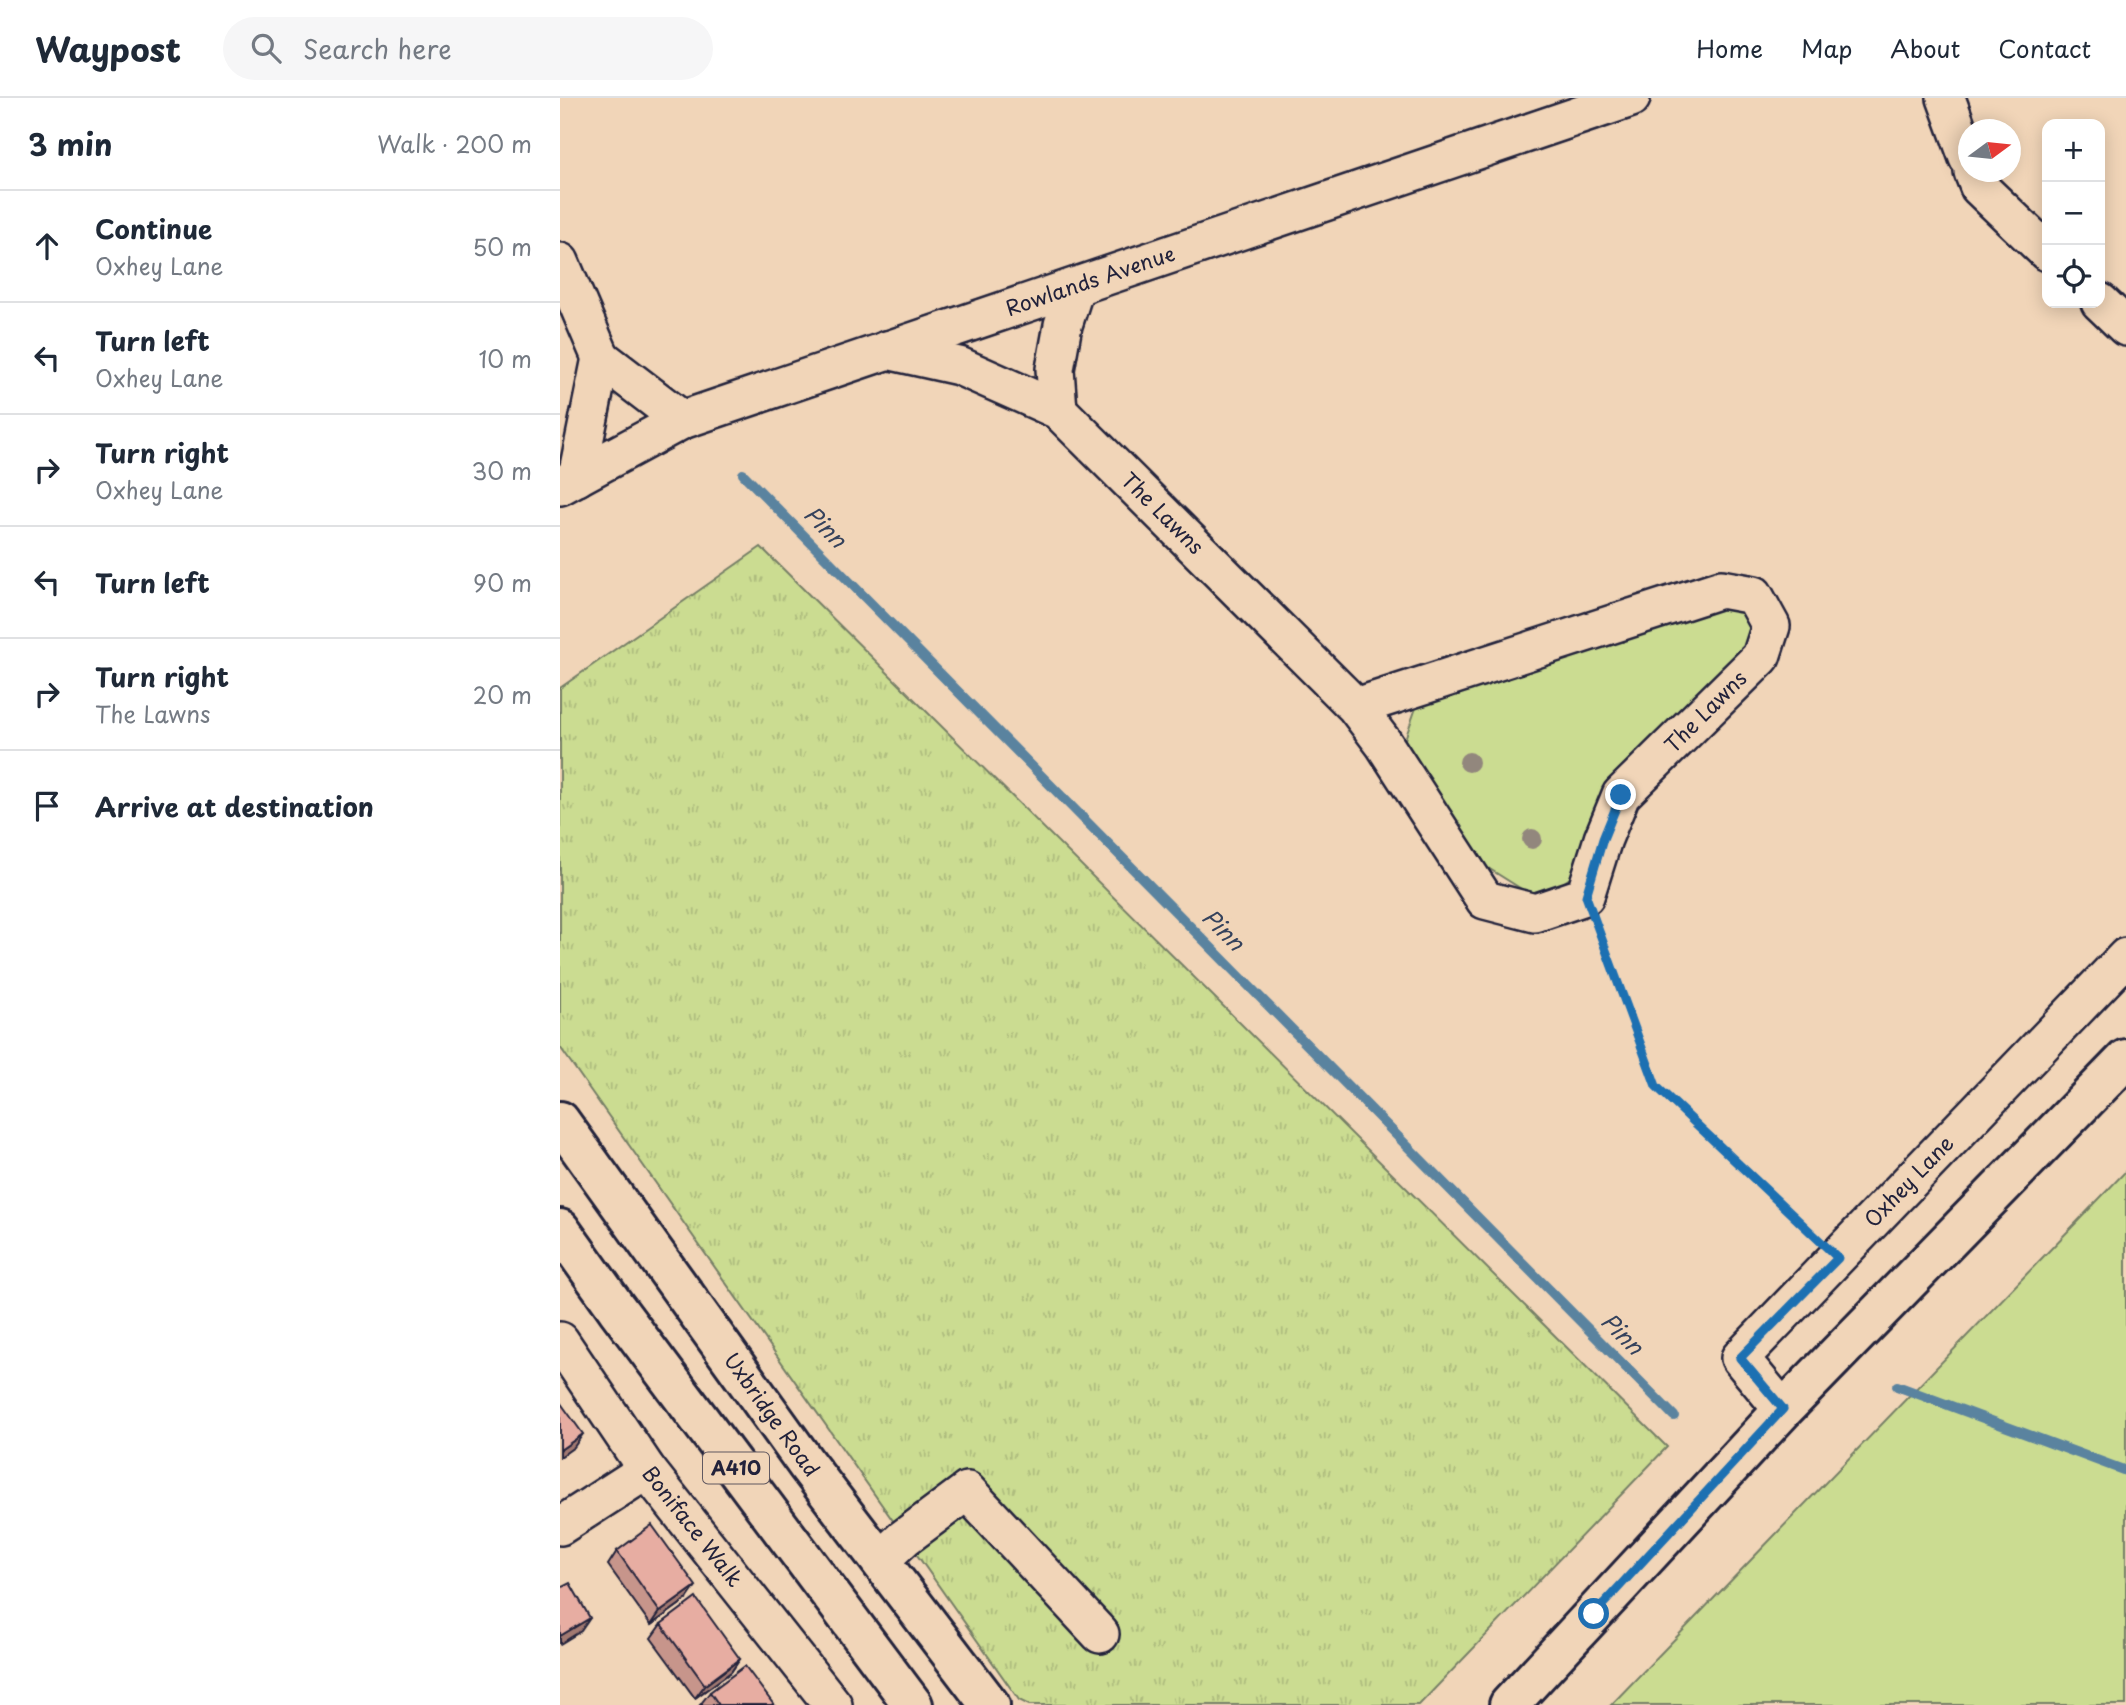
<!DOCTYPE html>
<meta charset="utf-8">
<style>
body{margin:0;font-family:"Playpen Sans",sans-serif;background:#f6f6f7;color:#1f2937}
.controls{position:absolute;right:21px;top:21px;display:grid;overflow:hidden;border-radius:14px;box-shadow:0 4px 18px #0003}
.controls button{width:63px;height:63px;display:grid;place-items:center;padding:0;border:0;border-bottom:2px solid #e0e1e3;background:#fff;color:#1f2937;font:35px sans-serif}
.compass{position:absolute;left:1398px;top:21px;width:63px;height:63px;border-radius:50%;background:#fff;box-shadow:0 4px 18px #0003;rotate:75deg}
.stop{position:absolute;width:21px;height:21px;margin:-16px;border:5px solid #1f6fb2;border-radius:50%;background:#fff}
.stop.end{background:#1f6fb2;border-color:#fff;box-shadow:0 2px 7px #0008}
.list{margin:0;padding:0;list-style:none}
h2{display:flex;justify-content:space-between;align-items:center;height:91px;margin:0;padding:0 28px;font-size:30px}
h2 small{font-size:23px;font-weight:400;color:#747a83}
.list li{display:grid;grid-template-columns:46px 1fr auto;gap:21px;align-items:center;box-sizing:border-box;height:112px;padding:0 28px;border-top:2px solid #e0e1e3}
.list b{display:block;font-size:26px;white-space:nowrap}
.list p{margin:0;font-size:23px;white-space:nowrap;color:#747a83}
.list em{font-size:23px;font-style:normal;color:#747a83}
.icon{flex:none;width:38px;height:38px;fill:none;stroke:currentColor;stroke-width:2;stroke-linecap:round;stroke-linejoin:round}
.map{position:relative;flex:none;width:1566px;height:1607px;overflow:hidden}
header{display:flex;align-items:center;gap:42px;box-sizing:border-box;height:98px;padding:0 35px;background:#fff;border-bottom:2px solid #e0e1e3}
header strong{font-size:33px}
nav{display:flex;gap:38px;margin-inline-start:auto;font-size:24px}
.search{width:490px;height:63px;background:#f6f6f7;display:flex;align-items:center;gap:18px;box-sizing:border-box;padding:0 24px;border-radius:38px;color:#747a83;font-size:26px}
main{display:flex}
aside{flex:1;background:#fff}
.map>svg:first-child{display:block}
</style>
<header>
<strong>Waypost</strong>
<div class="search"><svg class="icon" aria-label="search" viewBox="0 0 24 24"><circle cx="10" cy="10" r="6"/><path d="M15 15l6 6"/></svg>Search here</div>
<nav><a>Home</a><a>Map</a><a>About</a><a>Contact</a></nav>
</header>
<main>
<aside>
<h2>3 min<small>Walk · 200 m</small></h2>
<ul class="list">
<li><svg class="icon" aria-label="ahead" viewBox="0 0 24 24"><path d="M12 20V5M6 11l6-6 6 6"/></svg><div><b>Continue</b><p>Oxhey Lane</p></div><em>50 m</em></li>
<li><svg class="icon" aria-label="left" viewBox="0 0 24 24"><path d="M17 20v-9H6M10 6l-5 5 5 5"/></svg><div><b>Turn left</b><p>Oxhey Lane</p></div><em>10 m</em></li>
<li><svg class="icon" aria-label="right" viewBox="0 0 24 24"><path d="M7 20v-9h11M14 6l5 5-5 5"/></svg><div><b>Turn right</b><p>Oxhey Lane</p></div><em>30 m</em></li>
<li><svg class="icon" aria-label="left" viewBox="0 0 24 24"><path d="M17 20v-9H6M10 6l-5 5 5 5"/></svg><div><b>Turn left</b></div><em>90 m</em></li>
<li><svg class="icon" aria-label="right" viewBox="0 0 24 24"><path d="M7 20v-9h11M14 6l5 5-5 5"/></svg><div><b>Turn right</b><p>The Lawns</p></div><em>20 m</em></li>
<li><svg class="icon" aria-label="arrive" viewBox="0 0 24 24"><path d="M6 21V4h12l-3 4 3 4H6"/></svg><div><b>Arrive at destination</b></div></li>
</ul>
</aside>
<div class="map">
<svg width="1566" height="1607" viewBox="0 0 1566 1607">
<defs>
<pattern id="park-tufts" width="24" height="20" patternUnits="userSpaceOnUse" patternTransform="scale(1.75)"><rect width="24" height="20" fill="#cbdc91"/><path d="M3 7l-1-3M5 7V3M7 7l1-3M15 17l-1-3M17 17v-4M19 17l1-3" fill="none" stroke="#aebc7e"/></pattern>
</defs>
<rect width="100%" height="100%" fill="#f1d5b8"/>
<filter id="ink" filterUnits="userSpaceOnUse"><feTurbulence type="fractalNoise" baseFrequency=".0143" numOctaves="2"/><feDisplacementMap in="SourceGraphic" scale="14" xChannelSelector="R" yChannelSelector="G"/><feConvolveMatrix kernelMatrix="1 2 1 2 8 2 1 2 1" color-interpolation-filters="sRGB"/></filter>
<g filter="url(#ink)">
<path fill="#cbdc91" stroke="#767f66" stroke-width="2" d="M1160 506 1191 518 1185 559 1024 770 979 802 925 768 844 644 857 607Z
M1566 1073V1607H1051Z"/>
<path fill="url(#park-tufts)" stroke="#767f66" stroke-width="2" d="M201 449 1107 1349 859 1607H469L459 1602 0 949V590Z"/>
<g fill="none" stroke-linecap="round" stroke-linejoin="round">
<path stroke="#5a839f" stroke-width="10" d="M183 376 1114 1318
M1337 1288 1566 1373"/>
<defs>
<g id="minor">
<path d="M1386 0 1408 60"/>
<path d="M1413 74 1419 89 1487 154"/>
<path d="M0 164 41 260"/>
<path d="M1540 204 1566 229"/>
<path id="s1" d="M327 252 399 268 498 312 796 609 1161 491 1194 497 1211 528 1201 559 1061 697 1043 741 1025 798 975 815 925 802 824 646 796 609"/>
<path d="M498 312 495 271 503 227 515 190"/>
<path d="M17 379 41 260 122 322"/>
<path id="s2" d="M0 388 122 322 1071 0"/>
<path id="s3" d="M0 1243 87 1372 273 1607"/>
<path id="s4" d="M1223 1312 1180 1260 1566 859"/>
<path d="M0 1428 87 1372"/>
<path d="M320 1462 344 1440 407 1393 540 1536"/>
</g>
<g id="major">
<path id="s5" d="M0 1023 247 1367 430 1607"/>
<path d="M0 1131 57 1211 353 1607"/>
<path d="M949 1607 1223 1312 1566 961"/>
</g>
</defs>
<use href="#minor" stroke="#22223b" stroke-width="42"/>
<use href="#major" stroke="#22223b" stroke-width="44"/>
<path stroke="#22223b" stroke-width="4.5" stroke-dasharray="2 5" stroke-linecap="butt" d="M1038 832 1096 988 1251 1134"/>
<use href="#minor" stroke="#f1d5b8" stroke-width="37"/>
<use href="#major" stroke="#f1d5b8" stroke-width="38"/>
</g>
<g fill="#92877d">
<circle cx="909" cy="664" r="10"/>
<circle cx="972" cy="741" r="10"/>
</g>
<path fill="#c7958b" stroke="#22223b" stroke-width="2" d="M57 1453 127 1501 91 1527 48 1467Z
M101 1526 180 1561 171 1574 135 1600 91 1540Z
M150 1594 214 1607H140Z"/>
<path fill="#a27971" stroke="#22223b" stroke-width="2" d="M23 1336 14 1349 0 1359V1352Z
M136 1488 127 1501 91 1527 100 1514Z
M30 1520 21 1533 0 1546V1538Z
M180 1561 171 1574 135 1600 145 1587Z"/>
<path fill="#e7ada2" stroke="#22223b" stroke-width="2" d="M0 1304 23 1336 0 1352Z
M92 1427 136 1488 100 1514 57 1453Z
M10 1485 30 1520 0 1538V1490Z
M136 1500 180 1561 145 1587 101 1526Z
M185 1568 214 1607H159L150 1594Z"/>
</g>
<g fill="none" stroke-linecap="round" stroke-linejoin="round" filter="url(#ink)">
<path stroke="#1f6fb2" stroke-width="9" d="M1034 1516 1223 1311 1180 1260 1278 1160 1096 988 1026 798 1043 741 1061 697"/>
</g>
<g text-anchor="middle" stroke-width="7" stroke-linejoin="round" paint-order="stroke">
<rect fill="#f1d5b8" stroke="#605860" stroke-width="2" x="143" y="1354.5" width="66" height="31" rx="5"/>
<g font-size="19" font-weight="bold" fill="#22223b">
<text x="176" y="1377">A410</text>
</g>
<g font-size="21" fill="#22223b" stroke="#f1d5b8">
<text dy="7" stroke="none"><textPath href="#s2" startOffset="570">Rowlands Avenue</textPath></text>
<text dy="7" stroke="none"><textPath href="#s1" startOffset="329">The Lawns</textPath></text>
<text transform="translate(1146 614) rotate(-45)" y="7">The Lawns</text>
<text dy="7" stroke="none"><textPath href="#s4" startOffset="312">Oxhey Lane</textPath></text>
<text dy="7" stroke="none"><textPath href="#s5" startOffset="362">Uxbridge Road</textPath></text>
<text dy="7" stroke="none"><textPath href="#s3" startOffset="228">Boniface Walk</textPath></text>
</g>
<g font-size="23" font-style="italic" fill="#35425c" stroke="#f1d5b8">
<text transform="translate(265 429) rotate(45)" y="8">Pinn</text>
<text transform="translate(663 832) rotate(45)" y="8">Pinn</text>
<text transform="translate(1062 1236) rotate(45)" y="8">Pinn</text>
</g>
</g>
</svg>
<div class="controls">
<button>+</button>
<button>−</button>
<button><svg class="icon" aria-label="locate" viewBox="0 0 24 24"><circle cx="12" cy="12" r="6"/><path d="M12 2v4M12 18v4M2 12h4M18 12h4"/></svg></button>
</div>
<svg class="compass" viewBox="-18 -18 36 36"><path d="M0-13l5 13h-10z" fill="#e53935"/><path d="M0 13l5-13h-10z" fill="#747a83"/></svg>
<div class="stop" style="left:1034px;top:1516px"></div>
<div class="stop end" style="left:1061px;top:697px"></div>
</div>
</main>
